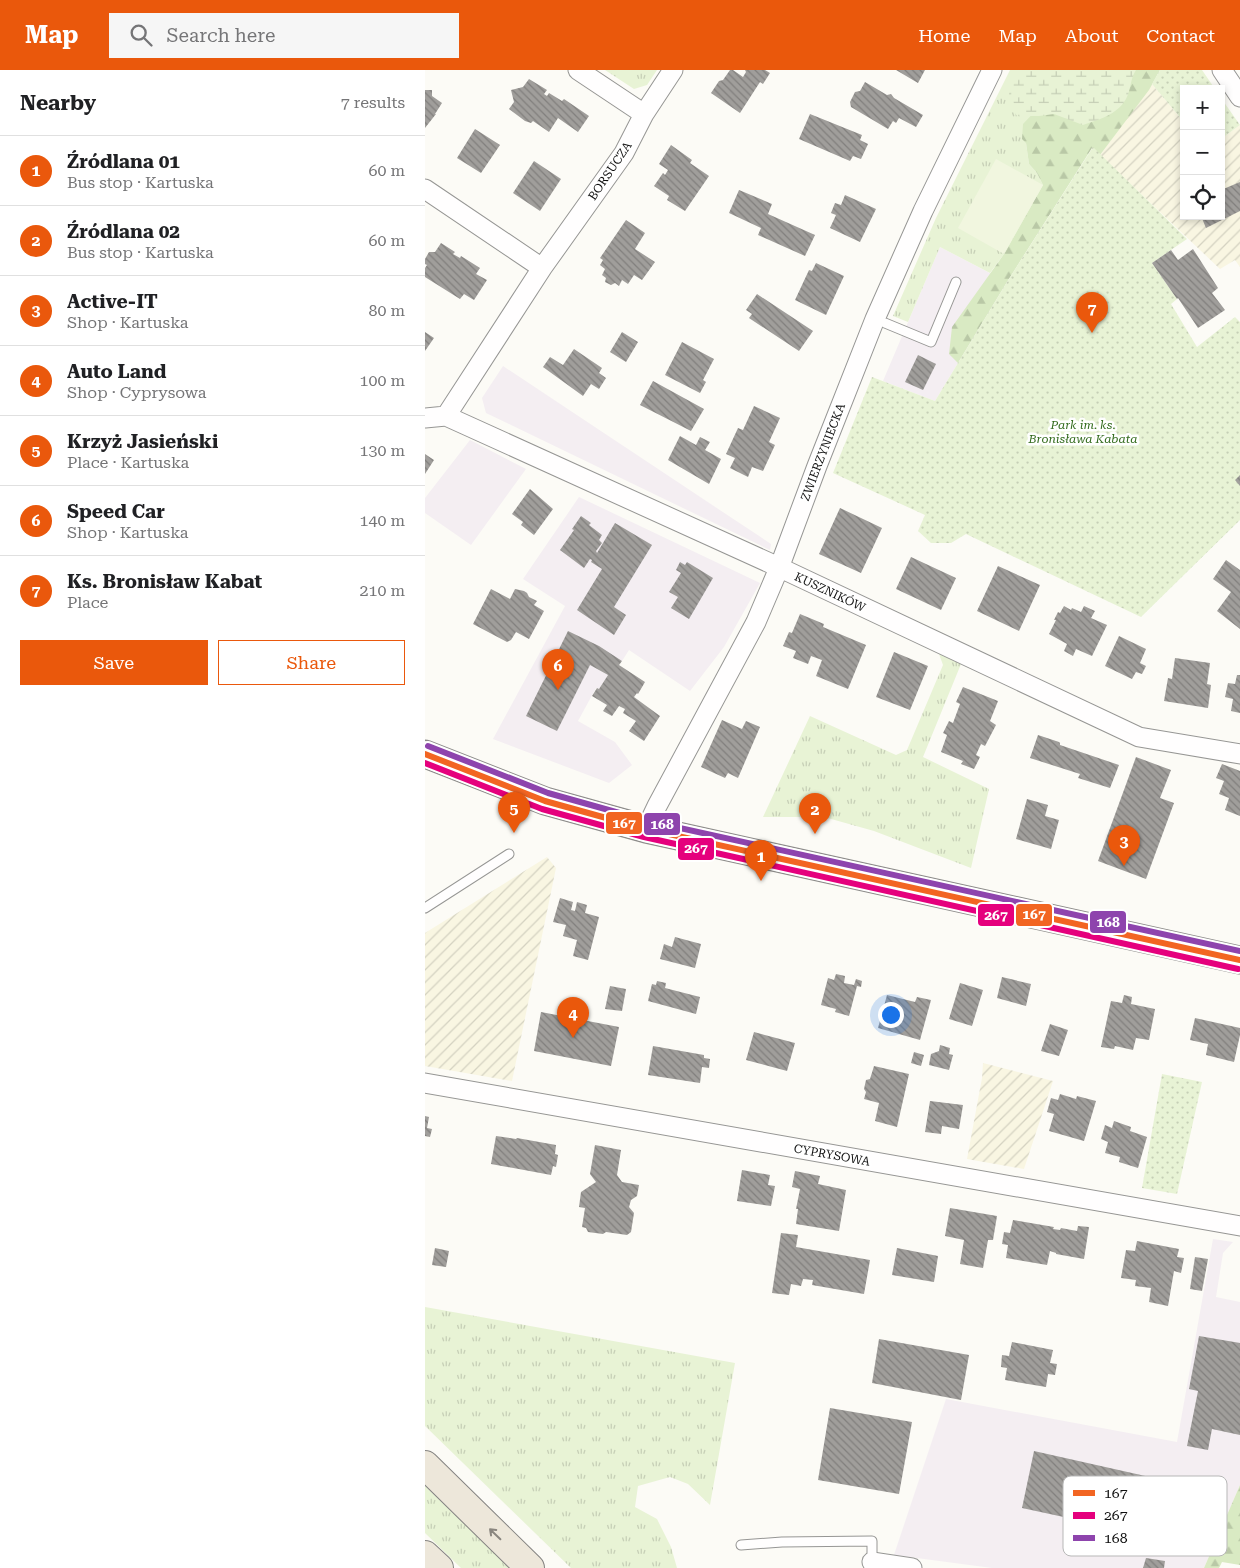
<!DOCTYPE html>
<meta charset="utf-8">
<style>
body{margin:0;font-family:"Roboto Serif",serif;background:#f6f6f6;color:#202124}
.controls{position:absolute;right:15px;top:15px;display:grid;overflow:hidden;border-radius:0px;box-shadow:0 2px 8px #0003}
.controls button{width:45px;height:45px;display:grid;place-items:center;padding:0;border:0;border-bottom:1px solid #e0e0e0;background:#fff;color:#202124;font:25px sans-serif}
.you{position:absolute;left:465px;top:944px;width:18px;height:18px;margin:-12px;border:4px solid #fff;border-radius:50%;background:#1a73e8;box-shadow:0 0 0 8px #1a73e833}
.badge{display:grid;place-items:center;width:32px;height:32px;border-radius:50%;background:#ea580c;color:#fff;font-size:16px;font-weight:700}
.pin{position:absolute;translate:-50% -41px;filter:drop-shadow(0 1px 2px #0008)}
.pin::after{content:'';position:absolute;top:26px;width:18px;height:15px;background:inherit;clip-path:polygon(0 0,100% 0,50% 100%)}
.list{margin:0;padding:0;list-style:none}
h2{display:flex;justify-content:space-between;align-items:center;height:65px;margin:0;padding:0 20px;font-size:21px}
h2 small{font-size:16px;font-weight:400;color:#757577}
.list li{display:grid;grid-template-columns:32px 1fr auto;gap:15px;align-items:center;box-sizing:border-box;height:70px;padding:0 20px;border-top:1px solid #e0e0e0}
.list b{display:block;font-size:19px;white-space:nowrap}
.list p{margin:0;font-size:16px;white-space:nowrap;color:#757577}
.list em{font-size:16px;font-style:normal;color:#757577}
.actions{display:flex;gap:10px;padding:15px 20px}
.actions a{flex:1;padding:11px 0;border:1px solid #ea580c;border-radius:0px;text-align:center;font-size:18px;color:#ea580c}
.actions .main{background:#ea580c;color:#fff}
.icon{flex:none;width:28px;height:28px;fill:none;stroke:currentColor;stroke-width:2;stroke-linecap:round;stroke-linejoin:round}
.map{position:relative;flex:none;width:815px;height:1498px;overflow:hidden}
header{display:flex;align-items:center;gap:30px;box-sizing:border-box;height:70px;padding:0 25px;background:#ea580c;color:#fff}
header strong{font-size:24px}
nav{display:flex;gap:28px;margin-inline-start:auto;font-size:18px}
.search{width:350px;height:45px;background:#f6f6f6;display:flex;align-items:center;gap:12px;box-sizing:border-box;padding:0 18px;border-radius:0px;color:#757577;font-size:19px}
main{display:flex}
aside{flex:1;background:#fff}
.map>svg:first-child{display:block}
</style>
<header>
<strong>Map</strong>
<div class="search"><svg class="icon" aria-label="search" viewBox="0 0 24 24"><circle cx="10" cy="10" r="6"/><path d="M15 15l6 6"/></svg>Search here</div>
<nav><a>Home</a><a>Map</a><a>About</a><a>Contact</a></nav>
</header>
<main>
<aside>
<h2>Nearby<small>7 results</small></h2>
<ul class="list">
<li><span class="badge">1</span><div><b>Źródlana 01</b><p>Bus stop · Kartuska</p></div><em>60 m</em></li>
<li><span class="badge">2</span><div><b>Źródlana 02</b><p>Bus stop · Kartuska</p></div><em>60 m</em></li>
<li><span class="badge">3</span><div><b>Active-IT</b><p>Shop · Kartuska</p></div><em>80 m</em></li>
<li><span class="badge">4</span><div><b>Auto Land</b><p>Shop · Cyprysowa</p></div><em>100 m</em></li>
<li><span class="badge">5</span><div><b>Krzyż Jasieński</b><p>Place · Kartuska</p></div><em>130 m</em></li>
<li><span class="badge">6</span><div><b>Speed Car</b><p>Shop · Kartuska</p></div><em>140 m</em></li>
<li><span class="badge">7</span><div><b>Ks. Bronisław Kabat</b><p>Place</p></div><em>210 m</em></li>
</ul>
<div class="actions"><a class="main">Save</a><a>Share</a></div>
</aside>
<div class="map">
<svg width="815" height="1498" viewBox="0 0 815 1498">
<defs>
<pattern id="farmland-furrows" width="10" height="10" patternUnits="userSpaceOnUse" patternTransform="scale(1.25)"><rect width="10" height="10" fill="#f9f6e2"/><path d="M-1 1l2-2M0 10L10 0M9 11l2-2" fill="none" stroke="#d4d2c1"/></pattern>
<pattern id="grass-tufts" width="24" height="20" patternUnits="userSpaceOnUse" patternTransform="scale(1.25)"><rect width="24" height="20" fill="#e8f3d5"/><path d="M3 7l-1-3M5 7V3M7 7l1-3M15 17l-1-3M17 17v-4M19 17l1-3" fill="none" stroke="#c6cfb6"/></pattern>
<pattern id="forest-firs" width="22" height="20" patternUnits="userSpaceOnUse" patternTransform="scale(1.25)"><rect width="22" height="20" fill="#d9eac3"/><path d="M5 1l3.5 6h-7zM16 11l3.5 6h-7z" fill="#b9c8a6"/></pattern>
<pattern id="wetland-marsh" width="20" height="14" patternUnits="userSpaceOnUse" patternTransform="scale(1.25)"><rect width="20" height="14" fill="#e8f3d5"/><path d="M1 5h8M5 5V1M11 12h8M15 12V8" fill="none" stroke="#c6cfb6"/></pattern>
<pattern id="park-dots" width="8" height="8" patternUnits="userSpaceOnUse" patternTransform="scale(1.25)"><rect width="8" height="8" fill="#e8f3d5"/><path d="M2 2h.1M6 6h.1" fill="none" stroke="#c6cfb6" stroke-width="1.8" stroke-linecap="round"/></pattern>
<pattern id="building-back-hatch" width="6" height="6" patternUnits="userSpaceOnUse" patternTransform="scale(1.25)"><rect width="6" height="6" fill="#a09e9b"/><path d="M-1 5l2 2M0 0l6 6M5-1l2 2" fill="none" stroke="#817f7d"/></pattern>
</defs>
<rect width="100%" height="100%" fill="#fcfbf6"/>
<path fill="#f4eef2" d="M515 177 582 212 510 331 458 311Z
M78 296 346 474 345 480 61 343 57 328Z
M45 370 101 399 46 475 0 443V428Z
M154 427 335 513 299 577 265 621 204 580 197 591 165 595 183 605 174 619 171 618 153 651 190 672 207 695 184 713 68 669 140 536 98 509Z
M788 1169 808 1172 798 1183 791 1227 815 1232V1415L779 1498H567L469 1485 521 1329 752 1372Z"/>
<path fill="url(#farmland-furrows)" d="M727 14 759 52V146H796V69L815 55V197L810 190 795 199 675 85Z
M122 787 131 798 87 1011 0 996V863Z
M558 993 628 1011 599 1099 542 1089 557 1008Z"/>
<path fill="url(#grass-tufts)" d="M180 0H232L222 15 209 19Z
M585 0H687L601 73 604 94 612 103 618 115 579 184 565 203 515 177 483 252 468 246 511 148Z
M514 584 536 594 498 687 564 719 546 798 449 761 399 747H338L385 646 471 685 482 680 518 595Z
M0 1237 310 1293 285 1435 263 1414 245 1407 213 1416 210 1437 232 1449 246 1477 252 1498H146L0 1356Z
M0 1416 85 1498H36L0 1463Z"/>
<path fill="url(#forest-firs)" d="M687 0H735L724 20 675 85 667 78 582 212 533 293 524 284 527 257 579 184 618 115 612 103 604 94 601 73 597 69 598 54 616 35Z
M815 1415V1495L797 1492 794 1498H779Z"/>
<path fill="url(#wetland-marsh)" d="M599 0H711C705 9 706 20 701 29 692 45 673 50 658 55L629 44 614 46H592C577 23 585 19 599 0Z"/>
<path fill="url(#park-dots)" d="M735 0H777L790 19H759V52L727 14Z
M796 28 815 55 796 69Z
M668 77 762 169 727 193 752 229 746 234 772 277 810 247 815 252V450L716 547 541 464 526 473H506L493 461 500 445 408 403 447 307 510 331 582 212Z
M737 1004 777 1012 752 1124 717 1118Z"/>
<path fill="#f1f6df" d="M571 89 618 115 579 184 533 158Z"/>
<path fill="url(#building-back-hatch)" d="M305 0H308L318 7 321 2 320 0H340L345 3 338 14 335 12 315 43 286 23 294 11 298 10Z
M471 0H500L493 13Z
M104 9 122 20 119 24 122 26 124 23 137 31 139 29 164 46 153 62 133 48 124 62 108 51 106 53 100 51 84 39 89 32 86 20 98 17Z
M440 12 462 25 466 24 469 28 498 45 491 57 474 48 471 53 468 51 463 59 426 37 425 32 430 22 435 21Z
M0 20H7V26L17 33 10 44H11L0 58Z
M385 44 437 65 435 70 443 74 436 89 428 86 425 91 374 69Z
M50 59 75 75 56 103 32 88Z
M246 75 267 90 265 93 284 106 260 141 242 130 244 126 229 116 238 103 240 105 243 100 234 94Z
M109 91 136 109 115 141 88 123Z
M815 112V141L781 158 776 146H796V120Z
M314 120 347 134 343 144 390 165 380 186 333 165 336 158 304 143Z
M420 125 451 139 435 172 405 158 411 145 406 143 410 133 416 135Z
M201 150 220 163 210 179 230 192 217 210 209 205 203 214 197 210 194 216 190 213 186 215 180 212 181 208 177 205 180 199 175 195 178 190 175 188Z
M16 173 30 182 28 184 35 188 36 186 55 198 51 204 62 210 49 230 39 224 35 229 0 207V198L2 195 0 194V189L4 182H10Z
M768 179 793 218 787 223 800 240 773 258 753 228 752 229 727 193 746 180 753 190Z
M391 193 419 206 401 245 370 230 384 200 387 201Z
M332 224 388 261 374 281 324 248 327 244 321 240Z
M0 262 9 268 0 281Z
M197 262 213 272 201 292 185 282Z
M257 272 289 289 278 310 281 312 275 323 240 305Z
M149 279 177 298 174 303 181 308 174 319 166 314 158 326 118 297 125 287 138 295Z
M493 285 511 294 498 320 480 312Z
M228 311 279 339 266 361 215 335Z
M329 336 355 348 344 372 350 375 338 401 327 397 323 407 305 398 310 388 301 384 313 358 318 360Z
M255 366 271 375 275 367 285 372 280 380 296 389 284 414 243 390Z
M0 384 9 390 0 404Z
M815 405V416L810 410Z
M105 419 128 439 109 465 96 455 98 452 87 444Z
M415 438 457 458 436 503 394 484Z
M156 446 166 453 164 455 177 465 174 470 177 473 171 481 172 483 190 453 227 475 189 537 201 545 189 565 152 540 177 499 166 492 167 490 165 489 159 498 135 480 149 460 147 459Z
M486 487 531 508 516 540 471 519Z
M801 490 815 500V559L792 541 806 522 788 509Z
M255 492 260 495 262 492 288 508 264 549 246 538 253 527 244 522 256 503 251 500Z
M573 496 615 515 594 561 552 541Z
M66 519 85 529 90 519 99 521 102 523 104 527 112 531 109 535 119 541 104 569 91 562 86 570 82 572 48 554Z
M639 536 646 540 647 538 656 542 659 536 670 541 666 548 682 555 667 586 651 579 648 586 639 581 642 574 624 564 631 550H629L633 542 635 543Z
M375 544 399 554 398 557 441 575 423 619 391 606 397 590 386 586 383 594 368 588 371 581 358 576 364 562 367 563Z
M143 561 174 576 197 591 194 595 220 612 213 624 212 623 209 627 235 646 219 671 204 661 211 651 198 643 200 639 194 636 187 646 178 641 182 635 167 626 172 618 174 619 183 605 165 595 132 661 101 646Z
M694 566 721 579 715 593 721 596 717 604 711 602 707 609 680 596Z
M469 582 503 596 485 640 451 627Z
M750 588 785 593 782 614 786 615 783 638 739 631 743 608 747 609Z
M812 605H815V643L806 641 808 629 800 627 803 613 810 614Z
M538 617 573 631 565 651 571 655 560 676 556 674 551 685 555 687 549 699 536 694 538 691 516 682 522 665 518 663 524 651 528 653 535 634 531 632Z
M297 650 317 659 321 651 335 657 313 708 303 703 300 708 276 697Z
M613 665 634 672 635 673V675L694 695 685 718 653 708 655 704 605 688Z
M711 687 746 700 735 728 749 733 721 809 673 791Z
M797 694 815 701V746L800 740 804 728 794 724 799 711 791 708Z
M602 729 623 735 620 746 634 750 626 779 591 769Z
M135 828 148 832 146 840 150 841 152 832 162 835 160 843 174 847 163 890 148 886 152 870 138 866 141 855 128 852Z
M250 867 276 874 270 898 235 889 239 874 247 877Z
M411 904 420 906 419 913 429 915 431 909 437 911 436 917 432 916 424 946 410 942 411 939 396 935 403 908 409 910Z
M577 907 606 914 601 936 572 928Z
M232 911 241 913 240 918 275 927 271 944 223 931 227 914 231 915Z
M535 913 558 920 547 956 524 949Z
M185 916 201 919 197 941 180 939Z
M462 925 490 932 492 927 506 930 495 970 453 958Z
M699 925 707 927 706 934 730 939 724 970 711 968 708 980 690 976 689 979 676 977 686 931 697 933Z
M116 942 194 957 186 996 109 981Z
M770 948 815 958V965L809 992 781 985 783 974 765 970Z
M625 954 643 960 634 986 616 981Z
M329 962 370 973 362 1001 321 990Z
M515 975 525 978 524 984 528 985 524 1000 504 995 506 984 514 981Z
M228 976 279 985V988L285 989 284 998 277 997 275 1013 223 1005Z
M489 982 499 985 496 996 486 993Z
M449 996 484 1004 472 1057 450 1051 454 1033 439 1029 441 1022 439 1019 441 1010 445 1009Z
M635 1024 651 1029 652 1026 671 1031 659 1071 624 1061 629 1044 622 1042 626 1028 633 1030Z
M505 1031 538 1035 534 1059 517 1056 516 1064 500 1062Z
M0 1046 4 1047 2 1058 7 1059 5 1067 0 1066Z
M689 1051 706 1057 705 1061 722 1067 713 1098 694 1092 695 1087 680 1083 683 1072 676 1069 680 1055 687 1058Z
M71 1066 91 1069 92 1068 131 1075 130 1084 133 1085 131 1097 128 1096 126 1105 66 1094Z
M170 1075 196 1080 192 1105 197 1112 214 1115 212 1126 206 1130 204 1137 209 1143 206 1162 202 1165 181 1162 178 1164 163 1162 161 1158 157 1157 160 1138 154 1137 156 1122 171 1112 165 1104Z
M317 1100 345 1105 343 1115 350 1116 346 1136 312 1131Z
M370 1101 395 1106 393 1114 421 1120 414 1161 371 1154 373 1139H371L375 1119 367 1117Z
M525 1138 572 1146 568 1170H563L558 1198 535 1194 539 1170 520 1166Z
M588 1150 629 1157 628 1159 635 1160 636 1158 652 1161 653 1156 664 1157 659 1189 631 1184V1183L625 1181 622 1195 581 1188 583 1175 577 1174 579 1162 585 1163Z
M356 1163 373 1165 371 1177 445 1190 439 1224 387 1215 388 1210 378 1209 376 1216 366 1214 364 1225 347 1223Z
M712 1171 754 1179 752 1187 759 1188 756 1203 749 1201 743 1236 724 1232 726 1218 710 1216 711 1210 696 1208 701 1180 710 1181Z
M10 1178 24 1181 21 1197 7 1195Z
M472 1178 513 1186 509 1212 467 1205Z
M770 1187 783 1189 777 1221 765 1219Z
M774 1266 815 1273V1365L787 1359 783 1380 762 1376 773 1321 764 1319Z
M454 1269 544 1285 536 1330 447 1313Z
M587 1272 628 1280 625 1293 632 1294 630 1305 623 1304 621 1317 580 1310 582 1298 576 1297 577 1285 584 1286Z
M405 1338 487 1352 474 1424 393 1410Z
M609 1381 756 1414 745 1470 597 1438Z
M721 1488 740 1491 739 1498H718Z"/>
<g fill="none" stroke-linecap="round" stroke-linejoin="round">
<defs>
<path id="lane" d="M460 253 506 272 531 212
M0 838 84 784
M316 1475 357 1472 447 1471V1492"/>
<path id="street" d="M153 0 219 44
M797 0 815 27
M0 119 117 198
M21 346 117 198 199 83 219 44 248 0
M0 348 21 346 347 494 714 667 815 684
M221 759 232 736 331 552 354 498 392 396 450 249 498 141 567 0
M0 1013 815 1156
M447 1492 487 1498"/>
<path id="secondary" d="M0 684 120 731 221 759 815 890"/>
<path id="primary" d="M0 1395 105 1498
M0 1485 14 1498"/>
</defs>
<use href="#lane" stroke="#969694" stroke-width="11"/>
<use href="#street" stroke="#969694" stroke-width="21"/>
<use href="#secondary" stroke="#8d8c8a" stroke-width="29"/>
<use href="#primary" stroke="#848381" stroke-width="30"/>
<use href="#lane" stroke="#fffefe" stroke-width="9"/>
<use href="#street" stroke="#fffefe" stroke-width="19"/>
<use href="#secondary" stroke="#f6f3eb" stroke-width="26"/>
<use href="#primary" stroke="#ede7da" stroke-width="28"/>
<defs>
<path id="bus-1" d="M0 684 120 731 221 759 815 890"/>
<path id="bus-2" d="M0 693 117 739 219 767 813 899"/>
<path id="bus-3" d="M3 676 123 723 223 751 815 881"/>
</defs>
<use href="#bus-1" stroke="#fff" stroke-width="10"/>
<use href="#bus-2" stroke="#fff" stroke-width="10"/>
<use href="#bus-3" stroke="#fff" stroke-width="10"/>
<use href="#bus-1" stroke="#f26522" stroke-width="6"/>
<use href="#bus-2" stroke="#e5007d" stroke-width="6"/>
<use href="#bus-3" stroke="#8e44ad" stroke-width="6"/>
</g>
<defs><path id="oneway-shaft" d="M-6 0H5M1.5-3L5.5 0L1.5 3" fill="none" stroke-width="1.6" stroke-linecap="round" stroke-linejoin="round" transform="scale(1.25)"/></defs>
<use stroke="#8a867f" href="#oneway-shaft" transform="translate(70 1464) rotate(-136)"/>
<g text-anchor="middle" stroke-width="5" stroke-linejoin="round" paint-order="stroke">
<g font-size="12" fill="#101010" stroke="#fff">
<text transform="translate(185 101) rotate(-56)" y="4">BORSUCZA</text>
<text transform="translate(398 382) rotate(-69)" y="4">ZWIERZYNIECKA</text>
<text transform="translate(405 522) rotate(25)" y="4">KUSZNIKÓW</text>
<text transform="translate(407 1085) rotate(10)" y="4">CYPRYSOWA</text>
</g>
<g font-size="12" font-style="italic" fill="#326b1d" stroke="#fff">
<text x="658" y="359">Park im. ks.<tspan x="658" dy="14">Bronisława Kabata</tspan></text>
</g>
</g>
<rect x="638" y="1406" width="164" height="80" rx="8" fill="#fff" stroke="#b7b7b7" stroke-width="1"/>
<rect x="648" y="1420" width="22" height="6" fill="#f26522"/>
<rect x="648" y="1442" width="22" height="7" fill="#e5007d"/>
<rect x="648" y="1465" width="22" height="6" fill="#8e44ad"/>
<g font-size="14" fill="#101010">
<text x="679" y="1428">167</text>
<text x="679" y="1450">267</text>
<text x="679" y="1473">168</text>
</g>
<g stroke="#fff" stroke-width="2">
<rect x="180" y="741" width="38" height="24" rx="5" fill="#f26522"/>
<rect x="218" y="742" width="38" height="24" rx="5" fill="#8e44ad"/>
<rect x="252" y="767" width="38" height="24" rx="5" fill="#e5007d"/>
<rect x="590" y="833" width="38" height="24" rx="5" fill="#f26522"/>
<rect x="552" y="833" width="38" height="24" rx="5" fill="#e5007d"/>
<rect x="664" y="840" width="38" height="24" rx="5" fill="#8e44ad"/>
</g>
<g font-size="14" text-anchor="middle" font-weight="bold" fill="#fff">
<text x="199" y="758">167</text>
<text x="237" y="759">168</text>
<text x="271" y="783">267</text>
<text x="609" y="849">167</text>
<text x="571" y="850">267</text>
<text x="683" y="857">168</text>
</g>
</svg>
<div class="controls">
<button>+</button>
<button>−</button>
<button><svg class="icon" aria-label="locate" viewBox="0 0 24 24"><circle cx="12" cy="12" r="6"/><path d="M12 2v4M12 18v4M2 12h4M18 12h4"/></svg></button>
</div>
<div class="you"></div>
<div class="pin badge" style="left:336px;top:811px">1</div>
<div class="pin badge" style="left:390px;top:764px">2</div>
<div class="pin badge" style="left:699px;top:796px">3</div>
<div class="pin badge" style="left:148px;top:968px">4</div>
<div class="pin badge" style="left:89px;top:763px">5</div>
<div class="pin badge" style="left:133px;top:620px">6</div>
<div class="pin badge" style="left:667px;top:263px">7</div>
</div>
</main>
